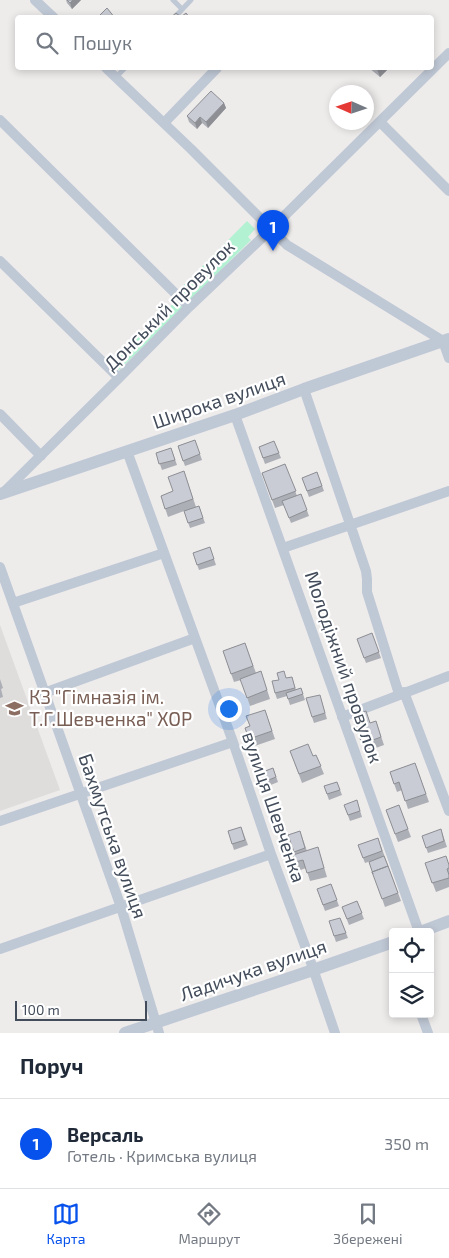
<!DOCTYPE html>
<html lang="uk">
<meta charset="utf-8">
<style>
body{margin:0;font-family:"Exo 2",sans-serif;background:#f2f2f3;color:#1f2937}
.controls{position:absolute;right:15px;bottom:15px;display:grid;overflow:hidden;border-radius:5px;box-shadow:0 2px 8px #0003}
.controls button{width:45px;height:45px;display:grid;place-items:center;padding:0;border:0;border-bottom:1px solid #e0e1e3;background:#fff;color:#1f2937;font:25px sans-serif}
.compass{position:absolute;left:329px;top:85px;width:45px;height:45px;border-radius:50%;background:#fff;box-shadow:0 2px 8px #0003;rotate:273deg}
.scale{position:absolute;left:15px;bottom:12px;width:132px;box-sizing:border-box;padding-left:5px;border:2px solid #424c5a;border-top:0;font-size:14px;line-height:18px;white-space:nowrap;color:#424c5a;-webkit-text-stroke:4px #fff;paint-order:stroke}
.you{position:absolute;left:228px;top:708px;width:18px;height:18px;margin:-12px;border:4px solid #fff;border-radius:50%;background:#1a73e8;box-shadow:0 0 0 8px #1a73e833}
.badge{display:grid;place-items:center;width:32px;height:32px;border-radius:50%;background:#0752ec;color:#fff;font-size:16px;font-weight:700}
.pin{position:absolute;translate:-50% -41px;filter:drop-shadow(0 1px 2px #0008)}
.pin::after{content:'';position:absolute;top:26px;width:18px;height:15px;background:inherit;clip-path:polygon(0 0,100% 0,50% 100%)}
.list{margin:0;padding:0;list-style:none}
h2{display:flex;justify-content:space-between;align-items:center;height:65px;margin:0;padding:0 20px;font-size:21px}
h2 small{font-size:16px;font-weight:400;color:#747a83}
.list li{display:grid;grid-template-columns:32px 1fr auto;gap:15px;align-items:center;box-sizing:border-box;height:90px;padding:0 20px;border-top:1px solid #e0e1e3}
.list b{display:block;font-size:19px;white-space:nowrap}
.list p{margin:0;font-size:16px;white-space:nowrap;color:#747a83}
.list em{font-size:16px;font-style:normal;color:#747a83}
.icon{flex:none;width:28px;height:28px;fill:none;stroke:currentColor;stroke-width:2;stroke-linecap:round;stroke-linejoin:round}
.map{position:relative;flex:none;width:449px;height:1033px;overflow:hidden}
.search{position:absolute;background:#fff;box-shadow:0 2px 8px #0003;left:15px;right:15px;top:15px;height:55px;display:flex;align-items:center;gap:12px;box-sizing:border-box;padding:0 18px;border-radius:5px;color:#747a83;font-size:19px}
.sheet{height:155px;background:#fff}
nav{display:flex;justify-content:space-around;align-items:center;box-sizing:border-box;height:70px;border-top:1px solid #e0e1e3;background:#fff;font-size:14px;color:#747a83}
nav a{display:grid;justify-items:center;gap:2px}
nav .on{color:#0752ec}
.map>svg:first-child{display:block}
</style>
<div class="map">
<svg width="449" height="1033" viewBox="0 0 449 1033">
<rect width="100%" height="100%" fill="#eeebeb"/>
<path fill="#dfdcdc" d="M0 625 60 790 0 811Z"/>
<path fill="#b2f2d2" d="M247 221 255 229 248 237 251 240 190 301 179 290Z
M176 301 183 308 119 370 112 362Z"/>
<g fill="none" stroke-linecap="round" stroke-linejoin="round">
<path stroke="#bfc8d5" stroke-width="5" d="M173 0 182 9
M174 18 191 0
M116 77 125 68"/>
<path stroke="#bfc8d5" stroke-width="10" d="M35 0 54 18
M106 68 191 149 287 245 443 341 449 358
M0 120 189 307
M380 122 449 191
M164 123 217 68
M0 261 119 378
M304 389 366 571 367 579V592L399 694
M0 414 41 456
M235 415 419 932
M127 451 233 742 271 854 308 954 335 1033
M5 491 119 378 189 307 267 233 449 53
M283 548 449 491
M0 567 121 907 159 1033
M13 603 164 553
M404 692 449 811
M44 693 195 638
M342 717 449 676
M0 821 233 742
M0 949 271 854
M421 1014 428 1033"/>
<path stroke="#bfc8d5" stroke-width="12" d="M0 494 235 415 304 389 449 339
M420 932 449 921
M125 1033 313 970 393 942"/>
</g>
<path fill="#adafb6" d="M66 0H81L72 9 67 3Z
M369 68H389L380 77Z
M224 103 226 108 208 128 202 123 197 129 189 122 187 116Z
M195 440 202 460 185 466 178 446Z
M274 441 281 458 265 464 259 447Z
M171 448 177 465 162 470 156 453Z
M285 464 297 496 301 494 309 516 291 523 284 505 275 508 262 473Z
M184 471 196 507 199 506 205 523 190 528 184 511 168 517 161 496 173 491Z
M317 472 324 491 309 497 302 478Z
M210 547 216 565 199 570 193 553Z
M372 633 381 658 366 663 357 639Z
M245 643 256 673 261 671 270 699 250 706 241 680 234 682 223 651Z
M292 677 296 690 301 688 305 700 290 705 287 696 277 699 275 693 286 678Z
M0 679 3 688 1 689 3 697 0 698Z
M320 695 327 719 314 723 312 717Z
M265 710 275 739 252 747 245 728 250 726Z
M352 716 370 723 376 721 384 745 365 752Z
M290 751 313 756 316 755 324 774 302 783Z
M415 763 429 802 408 809 402 790 397 792 390 772Z
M273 768 278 782 266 787 260 773Z
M337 782 342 795 329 800 324 786Z
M357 800 362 817 350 821 344 805Z
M399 805 411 837 398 842 386 810Z
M241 827 248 845 234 850 228 831Z
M441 829 447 847 428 853 422 836Z
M300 831 307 851 318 847 327 877 310 881 306 868 298 871 295 862V854L288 835Z
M378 838 401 901 385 907 369 862 371 861 365 863 358 845Z
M425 863 449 865V887L436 892Z
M331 884 339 906 325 911 317 889Z
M357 901 364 919 349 925 342 907Z
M340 918 348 938 336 942 334 936Z"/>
<path fill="#8d8f94" d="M73 0H81L72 9 70 3Z
M378 68H389L380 77 377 69Z
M224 103 226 108 208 128 206 122Z
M200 117 202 123 197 129 195 123Z"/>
<path fill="#c9ccd4" stroke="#8d8f94" d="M67 0H73L70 3Z
M107 8 115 18H97Z
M176 13 181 17 186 13 190 18H170Z
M211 91 224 103 206 122 200 117 195 123 187 116Z
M195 440 200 454 183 461 178 446Z
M274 441 279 453 263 458 259 447Z
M171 448 175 460 159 464 156 453Z
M285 464 296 491 272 500 262 473Z
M184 471 193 499 165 509 161 496 173 491 168 477Z
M317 472 322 486 307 491 302 478Z
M301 494 307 510 289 518 282 501Z
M199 506 203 518 188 523 184 511Z
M210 547 214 559 197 565 193 553Z
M372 633 379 652 364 658 357 639Z
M245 643 253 666 231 674 223 651Z
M261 671 267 690 247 698 240 679Z
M284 671 286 678 292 677 295 688 275 693 272 681 279 680 277 673Z
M301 688 303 694 288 699 286 693Z
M320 695 325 713 312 717 306 698Z
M265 710 272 731 249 739 245 728 250 726 246 716Z
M366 711 370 723 376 721 381 737 362 744 352 716Z
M308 744 313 756 316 755 321 766 299 774 290 751Z
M415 763 426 794 405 801 399 782 394 784 390 772Z
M273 768 276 777 264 782 260 773Z
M337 782 340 790 327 794 324 786Z
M357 800 360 811 348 815 344 805Z
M399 805 408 829 395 834 386 810Z
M241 827 245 840 232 844 228 831Z
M441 829 444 841 426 848 422 836Z
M300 831 305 848 294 852 288 835Z
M378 838 382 851 363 858 358 845Z
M318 847 324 868 307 873 303 860 295 862 293 855Z
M384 856 388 866 372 872 373 874 369 862Z
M446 856 449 865V868L447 869 449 875V878L432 883 425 863Z
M388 866 398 893 382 899 372 872Z
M331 884 337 900 323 905 317 889Z
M357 901 362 913 347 919 342 907Z
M340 918 346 933 334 936 329 921Z"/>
<defs>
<symbol id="school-bare" viewBox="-9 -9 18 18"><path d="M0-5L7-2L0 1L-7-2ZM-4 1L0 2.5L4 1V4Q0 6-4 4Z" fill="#8d6e63" stroke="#fff" stroke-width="2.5" paint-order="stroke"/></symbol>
</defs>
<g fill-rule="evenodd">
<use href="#school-bare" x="2" y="696" width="25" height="25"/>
</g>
<g text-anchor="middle" stroke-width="4.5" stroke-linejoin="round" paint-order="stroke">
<g font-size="19" fill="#424c5a" stroke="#fff">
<text transform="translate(169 305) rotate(-45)" y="7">Донський провулок</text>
<text transform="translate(219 400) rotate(-19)" y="7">Широка вулиця</text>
<text transform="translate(344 667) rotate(71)" y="7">Молодіжний провулок</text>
<text transform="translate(274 807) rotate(71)" y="7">вулиця Шевченка</text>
<text transform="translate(113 836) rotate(71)" y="7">Бахмутська вулиця</text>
<text transform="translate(253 970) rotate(-19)" y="7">Ладичука вулиця</text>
</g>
<g font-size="19" fill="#785e54" stroke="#fff" text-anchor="start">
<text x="29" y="704">КЗ "Гімназія ім.<tspan x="29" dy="22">Т.Г.Шевченка" ХОР</tspan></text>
</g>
</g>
</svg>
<div class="controls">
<button><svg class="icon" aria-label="locate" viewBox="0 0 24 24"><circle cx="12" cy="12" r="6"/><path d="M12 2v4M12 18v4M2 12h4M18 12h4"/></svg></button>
<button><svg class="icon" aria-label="layers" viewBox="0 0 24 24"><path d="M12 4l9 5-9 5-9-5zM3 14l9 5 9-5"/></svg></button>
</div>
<svg class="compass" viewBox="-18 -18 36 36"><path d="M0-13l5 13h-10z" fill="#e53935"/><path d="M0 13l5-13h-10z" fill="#747a83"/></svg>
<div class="scale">100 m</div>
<div class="you"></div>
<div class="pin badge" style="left:273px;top:251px">1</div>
<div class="search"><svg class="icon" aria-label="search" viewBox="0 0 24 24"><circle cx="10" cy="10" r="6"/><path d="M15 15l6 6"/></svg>Пошук</div>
</div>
<section class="sheet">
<h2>Поруч<small></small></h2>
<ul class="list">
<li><span class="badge">1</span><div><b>Версаль</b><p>Готель · Кримська вулиця</p></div><em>350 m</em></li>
</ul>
</section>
<nav>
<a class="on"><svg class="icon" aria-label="map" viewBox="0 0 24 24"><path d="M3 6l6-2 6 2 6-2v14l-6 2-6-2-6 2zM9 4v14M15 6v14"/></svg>Карта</a>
<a><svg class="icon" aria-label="directions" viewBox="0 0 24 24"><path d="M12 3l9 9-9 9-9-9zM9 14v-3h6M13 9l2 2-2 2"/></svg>Маршрут</a>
<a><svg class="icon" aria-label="saved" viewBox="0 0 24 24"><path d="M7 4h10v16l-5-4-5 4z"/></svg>Збережені</a>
</nav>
